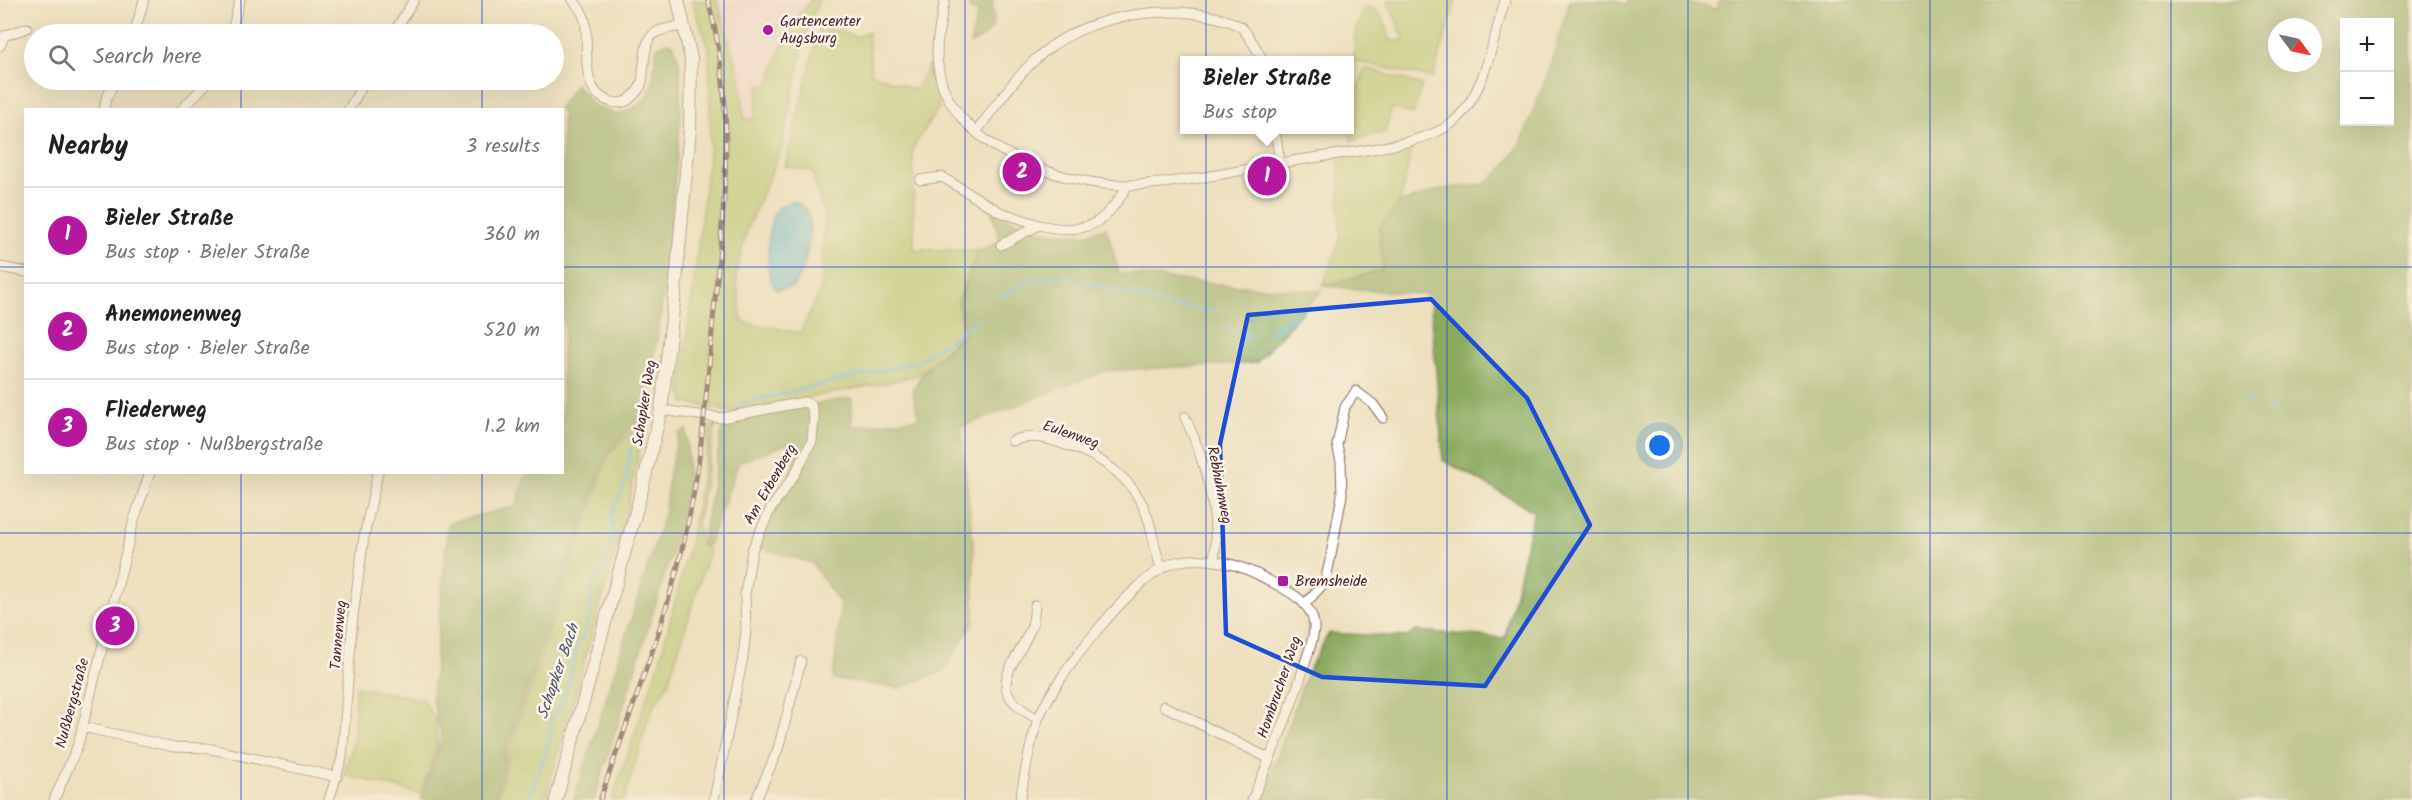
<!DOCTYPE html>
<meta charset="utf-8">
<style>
body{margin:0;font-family:Kalam,sans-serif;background:#f6f6f6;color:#202124}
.controls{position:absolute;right:18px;top:18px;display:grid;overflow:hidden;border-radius:0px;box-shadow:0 6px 24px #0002}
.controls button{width:54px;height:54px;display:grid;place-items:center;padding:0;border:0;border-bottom:2px solid #e0e0e0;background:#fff;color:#202124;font:30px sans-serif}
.compass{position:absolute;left:2268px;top:18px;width:54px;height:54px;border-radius:50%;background:#fff;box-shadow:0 6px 24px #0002;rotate:123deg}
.you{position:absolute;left:1660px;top:446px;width:21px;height:21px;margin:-15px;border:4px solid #fff;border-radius:50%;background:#1a73e8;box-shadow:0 0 0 9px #1a73e833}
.badge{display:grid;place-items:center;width:39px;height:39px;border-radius:50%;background:#b5179e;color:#fff;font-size:20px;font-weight:700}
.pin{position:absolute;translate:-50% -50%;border:3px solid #fff;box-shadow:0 2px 6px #0006}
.popup{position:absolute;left:1180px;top:56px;width:174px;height:78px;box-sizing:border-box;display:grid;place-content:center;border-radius:0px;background:#fff;filter:drop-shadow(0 2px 4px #0005);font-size:20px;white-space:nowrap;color:#757577}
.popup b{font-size:22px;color:#202124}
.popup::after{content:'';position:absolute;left:50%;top:100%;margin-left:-12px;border:12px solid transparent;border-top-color:#fff}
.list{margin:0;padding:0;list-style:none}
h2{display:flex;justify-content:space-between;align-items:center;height:78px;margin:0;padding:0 24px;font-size:26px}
h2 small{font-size:20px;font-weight:400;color:#757577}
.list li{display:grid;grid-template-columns:39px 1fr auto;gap:18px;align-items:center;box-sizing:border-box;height:96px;padding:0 24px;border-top:2px solid #e0e0e0}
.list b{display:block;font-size:22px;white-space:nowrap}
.list p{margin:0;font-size:20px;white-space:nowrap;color:#757577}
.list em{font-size:20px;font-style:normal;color:#757577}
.icon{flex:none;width:33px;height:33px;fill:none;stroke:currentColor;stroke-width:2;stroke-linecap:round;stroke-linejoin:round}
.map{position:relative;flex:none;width:2412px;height:800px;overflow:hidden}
.search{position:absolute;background:#fff;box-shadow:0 6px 24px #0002;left:24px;top:24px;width:540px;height:66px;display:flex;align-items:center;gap:15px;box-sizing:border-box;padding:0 21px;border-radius:33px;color:#757577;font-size:22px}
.panel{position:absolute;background:#fff;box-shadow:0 6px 24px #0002;left:24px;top:108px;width:540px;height:366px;border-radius:0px}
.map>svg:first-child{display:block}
</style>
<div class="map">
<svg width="2412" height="800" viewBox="0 0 2412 800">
<rect width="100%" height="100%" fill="#fbf7ec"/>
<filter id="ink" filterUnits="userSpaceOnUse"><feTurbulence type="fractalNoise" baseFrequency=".0167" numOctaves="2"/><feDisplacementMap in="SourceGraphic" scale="12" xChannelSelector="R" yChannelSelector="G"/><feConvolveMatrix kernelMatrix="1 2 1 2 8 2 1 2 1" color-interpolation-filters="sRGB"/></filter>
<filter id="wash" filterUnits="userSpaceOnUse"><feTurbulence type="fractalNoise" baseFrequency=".008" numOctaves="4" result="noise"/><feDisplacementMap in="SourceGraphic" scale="24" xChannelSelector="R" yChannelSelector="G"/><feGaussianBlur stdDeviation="1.35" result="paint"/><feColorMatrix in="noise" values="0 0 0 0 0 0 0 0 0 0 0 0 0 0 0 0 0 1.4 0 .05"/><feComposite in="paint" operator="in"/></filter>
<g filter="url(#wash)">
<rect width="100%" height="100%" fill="#eee0be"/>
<path fill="#f7cfd2" d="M716 0H811L787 31 768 86 759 85 755 119H744L741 82Z"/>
<path fill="#b1c56a" stroke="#7e724a" stroke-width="1.5" d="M691 0H717L741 82 744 119H755L759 85 768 86 787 31 811 0H819L805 36 781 150 747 229 736 274 742 322 800 333 821 290 825 218 812 171 785 166 820 26 858 37 868 31 871 73 915 90 929 65 939 107 913 148 914 249 978 251 958 301 963 333 920 374 885 383 731 412 684 402 681 388 710 144 709 47Z
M1387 0H1456L1433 78 1353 61 1356 29 1364 10 1370 7C1384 15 1386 27 1391 41L1405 40Z
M1365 68 1422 85 1413 114 1392 108 1385 132 1351 141 1356 96Z
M1413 144 1400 203 1379 229 1384 270 1323 286 1340 239 1339 158Z
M646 417 627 511 545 800H497L510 748 609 454Z
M716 424 697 524 702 545 709 551 668 684 651 711 624 800H612L660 660 690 543 711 426Z
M355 687 422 699 436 720 437 744 421 794 344 775 354 738Z"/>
<path fill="#8caa5e" stroke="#6b6444" stroke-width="1.5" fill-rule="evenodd" d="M965 0H993C991 7 994 12 994 20 993 31 980 41 970 44L978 12 971 10Z
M1570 0H1616L1626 5 1627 0H1676L1717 9 1719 0H2412V800H1257L1276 760 1307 673 1329 633 1407 637 1416 631 1505 638 1534 511 1443 460 1430 295 1323 286 1383 270 1379 229 1400 203 1442 189 1485 184 1504 167 1521 143 1546 78ZM2344 22H2390V122H2344ZM2277 27H2313V63H2277Z
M667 42 674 45 680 65 681 115 665 286 645 413 607 453 507 748 495 800H421L442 737 432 698 448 523 516 506 527 473 562 472V347L565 332 562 313V110L558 109 576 84 593 105 617 115C660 101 650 84 657 47Z
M992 212 1045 232 1085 235 1106 227 1119 273 1227 285 1321 291 1256 363 1105 371 961 427 974 552V622L942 672 899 688 833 679 841 605 812 563 760 548 796 460 789 443 739 462 708 546 702 545 724 418 852 398V427L919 418 912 390 921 376 965 333 959 301 978 251 1000 241Z
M687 429 688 485 672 552 594 800H574L664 515 669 473 679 434Z"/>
<path fill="#56b4d5" stroke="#506a80" stroke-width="1.5" d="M795 201C800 205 806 208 808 214 815 234 804 271 793 287L777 290C774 286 771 283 770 278 766 264 767 224 775 212 780 205 787 203 795 201Z"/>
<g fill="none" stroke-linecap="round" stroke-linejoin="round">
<path stroke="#56b4d5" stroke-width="3" d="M998 297 1035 280 1068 277 1168 305 1215 312
M1222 327 1238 334 1250 336
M1268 334 1279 328 1296 314
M2241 397 2252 403
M739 404 917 362 980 319
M2265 408 2278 414
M529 800 550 739 551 721 559 709 567 691 578 643 582 638 592 610 590 591 606 564 613 532 611 515 626 482 631 448"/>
</g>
</g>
<g filter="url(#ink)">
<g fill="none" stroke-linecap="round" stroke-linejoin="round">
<defs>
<path id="street" d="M573 0C578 6 583 12 585 20 590 45 577 93 612 102 625 105 630 100 638 90 642 85 643 79 643 73 647 37 645 30 684 26
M945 0C940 24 934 47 939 72 953 147 1061 186 1128 185 1185 184 1243 169 1299 160 1339 153 1421 147 1452 123 1485 96 1493 39 1505 0
M134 34 144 0
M231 34 240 0
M393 34 414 0
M0 46 4 36 27 28
M104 110 106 99 115 80
M181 110 210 80
M348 110 366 80
M1275 130 1280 163
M976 132C997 104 1017 74 1044 52 1093 11 1186 0 1240 26 1250 36 1256 48 1263 60
M920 180 942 177 1000 212 1039 225
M1001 245 1039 225C1087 236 1104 225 1128 185
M0 267 26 272
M661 410 721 418 804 402 811 405 814 418 812 441 795 474 770 510 752 550 745 594 746 630 743 657 714 800
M1185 417C1205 460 1220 513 1214 561
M1012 441C1031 434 1047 438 1066 445 1103 457 1135 480 1148 518 1153 534 1155 551 1161 567
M1305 604 1325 582 1330 560 1342 495 1341 462 1337 445 1345 407 1356 391 1373 404 1383 418
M1035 605C1034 612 1034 621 1031 628 1014 669 981 689 1038 719
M1164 706 1270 759
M82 727 174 747 207 748 337 777
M54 800 78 745 134 520 150 472
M329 800 342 758 353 616 364 537 378 472
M756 800 778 749 801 661
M1020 800C1025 774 1029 745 1038 720 1052 681 1137 571 1176 562 1207 555 1241 564 1268 580 1286 590 1312 601 1314 625 1315 636 1309 650 1306 660 1292 708 1272 754 1252 800"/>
<path id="secondary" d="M556 800 641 493 661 410 675 293 690 129 691 59 678 0"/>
</defs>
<use href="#street" stroke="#83635e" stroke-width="11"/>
<use href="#secondary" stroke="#83635e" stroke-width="14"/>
<use href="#street" stroke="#fff" stroke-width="9"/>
<use href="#secondary" stroke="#fff" stroke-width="12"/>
<defs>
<path id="rail" d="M600 800C630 711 666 624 686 532 704 452 708 369 716 289 726 186 735 101 708 0"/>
</defs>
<use href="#rail" stroke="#4a1f2b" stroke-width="5"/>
<use href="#rail" stroke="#fbf7ec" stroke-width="3" stroke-dasharray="9" stroke-linecap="butt"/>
</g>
</g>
<path d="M0 0H2412V800H0ZM1431 299 1527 398 1590 525 1485 686 1322 677 1226 634 1220 444 1248 315Z" fill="#eee0be" fill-opacity=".55" fill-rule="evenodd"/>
<path fill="none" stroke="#1d4ed8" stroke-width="4.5" stroke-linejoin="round" d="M1431 299 1527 398 1590 525 1485 686 1322 677 1226 634 1220 444 1248 315Z"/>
<path fill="none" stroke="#1d4ed8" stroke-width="1.5" stroke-opacity="0.55" d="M241 0V34M482 0V34M724 0V800M965 0V800M1206 0V800M1447 0V800M1688 0V800M1930 0V800M2171 0V800M241 80V110M482 80V110M0 267H26M562 267H2412M241 472V800M482 472V800M0 533H2412"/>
<g fill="#b5179e" stroke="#fbf7ec" stroke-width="2">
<circle cx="768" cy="30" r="6"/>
<rect x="1277" y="575" width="12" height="12" rx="3"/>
</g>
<g text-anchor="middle" stroke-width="5" stroke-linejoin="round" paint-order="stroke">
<g font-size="15" fill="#4a1f2b" stroke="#fbf7ec" text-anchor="start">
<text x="780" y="26">Gartencenter<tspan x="780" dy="17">Augsburg</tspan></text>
<text x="1295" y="586">Bremsheide</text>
</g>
<g font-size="15" fill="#4a1f2b" stroke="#fbf7ec">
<text transform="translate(644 403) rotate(-81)" y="5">Schapker Weg</text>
<text transform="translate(1071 434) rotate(19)" y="5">Eulenweg</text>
<text transform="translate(770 484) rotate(-60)" y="5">Am Erbenberg</text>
<text transform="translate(1220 485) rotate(79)" y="5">Rebhuhnweg</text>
<text transform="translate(338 635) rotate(-85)" y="5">Tannenweg</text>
<text transform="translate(1279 687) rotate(-71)" y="5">Hombrucher Weg</text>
<text transform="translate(72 703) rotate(-75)" y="5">Nußbergstraße</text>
</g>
<g font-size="16" font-style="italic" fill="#4e5366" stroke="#fbf7ec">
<text transform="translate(557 671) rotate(-71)" y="6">Schapker Bach</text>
</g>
</g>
</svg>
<div class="controls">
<button>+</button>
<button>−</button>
</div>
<svg class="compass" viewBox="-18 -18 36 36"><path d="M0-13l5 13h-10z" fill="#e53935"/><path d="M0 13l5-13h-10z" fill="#757577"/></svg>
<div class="you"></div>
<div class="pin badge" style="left:1267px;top:176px">1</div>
<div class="popup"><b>Bieler Straße</b>Bus stop</div>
<div class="pin badge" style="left:1022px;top:172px">2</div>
<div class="pin badge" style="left:115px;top:626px">3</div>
<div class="search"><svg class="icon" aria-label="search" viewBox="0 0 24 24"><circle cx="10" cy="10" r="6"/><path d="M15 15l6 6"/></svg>Search here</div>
<section class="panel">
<h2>Nearby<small>3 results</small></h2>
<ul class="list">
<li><span class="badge">1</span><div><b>Bieler Straße</b><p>Bus stop · Bieler Straße</p></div><em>360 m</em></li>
<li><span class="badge">2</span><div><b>Anemonenweg</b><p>Bus stop · Bieler Straße</p></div><em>520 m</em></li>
<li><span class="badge">3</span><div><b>Fliederweg</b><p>Bus stop · Nußbergstraße</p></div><em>1.2 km</em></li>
</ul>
</section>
</div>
